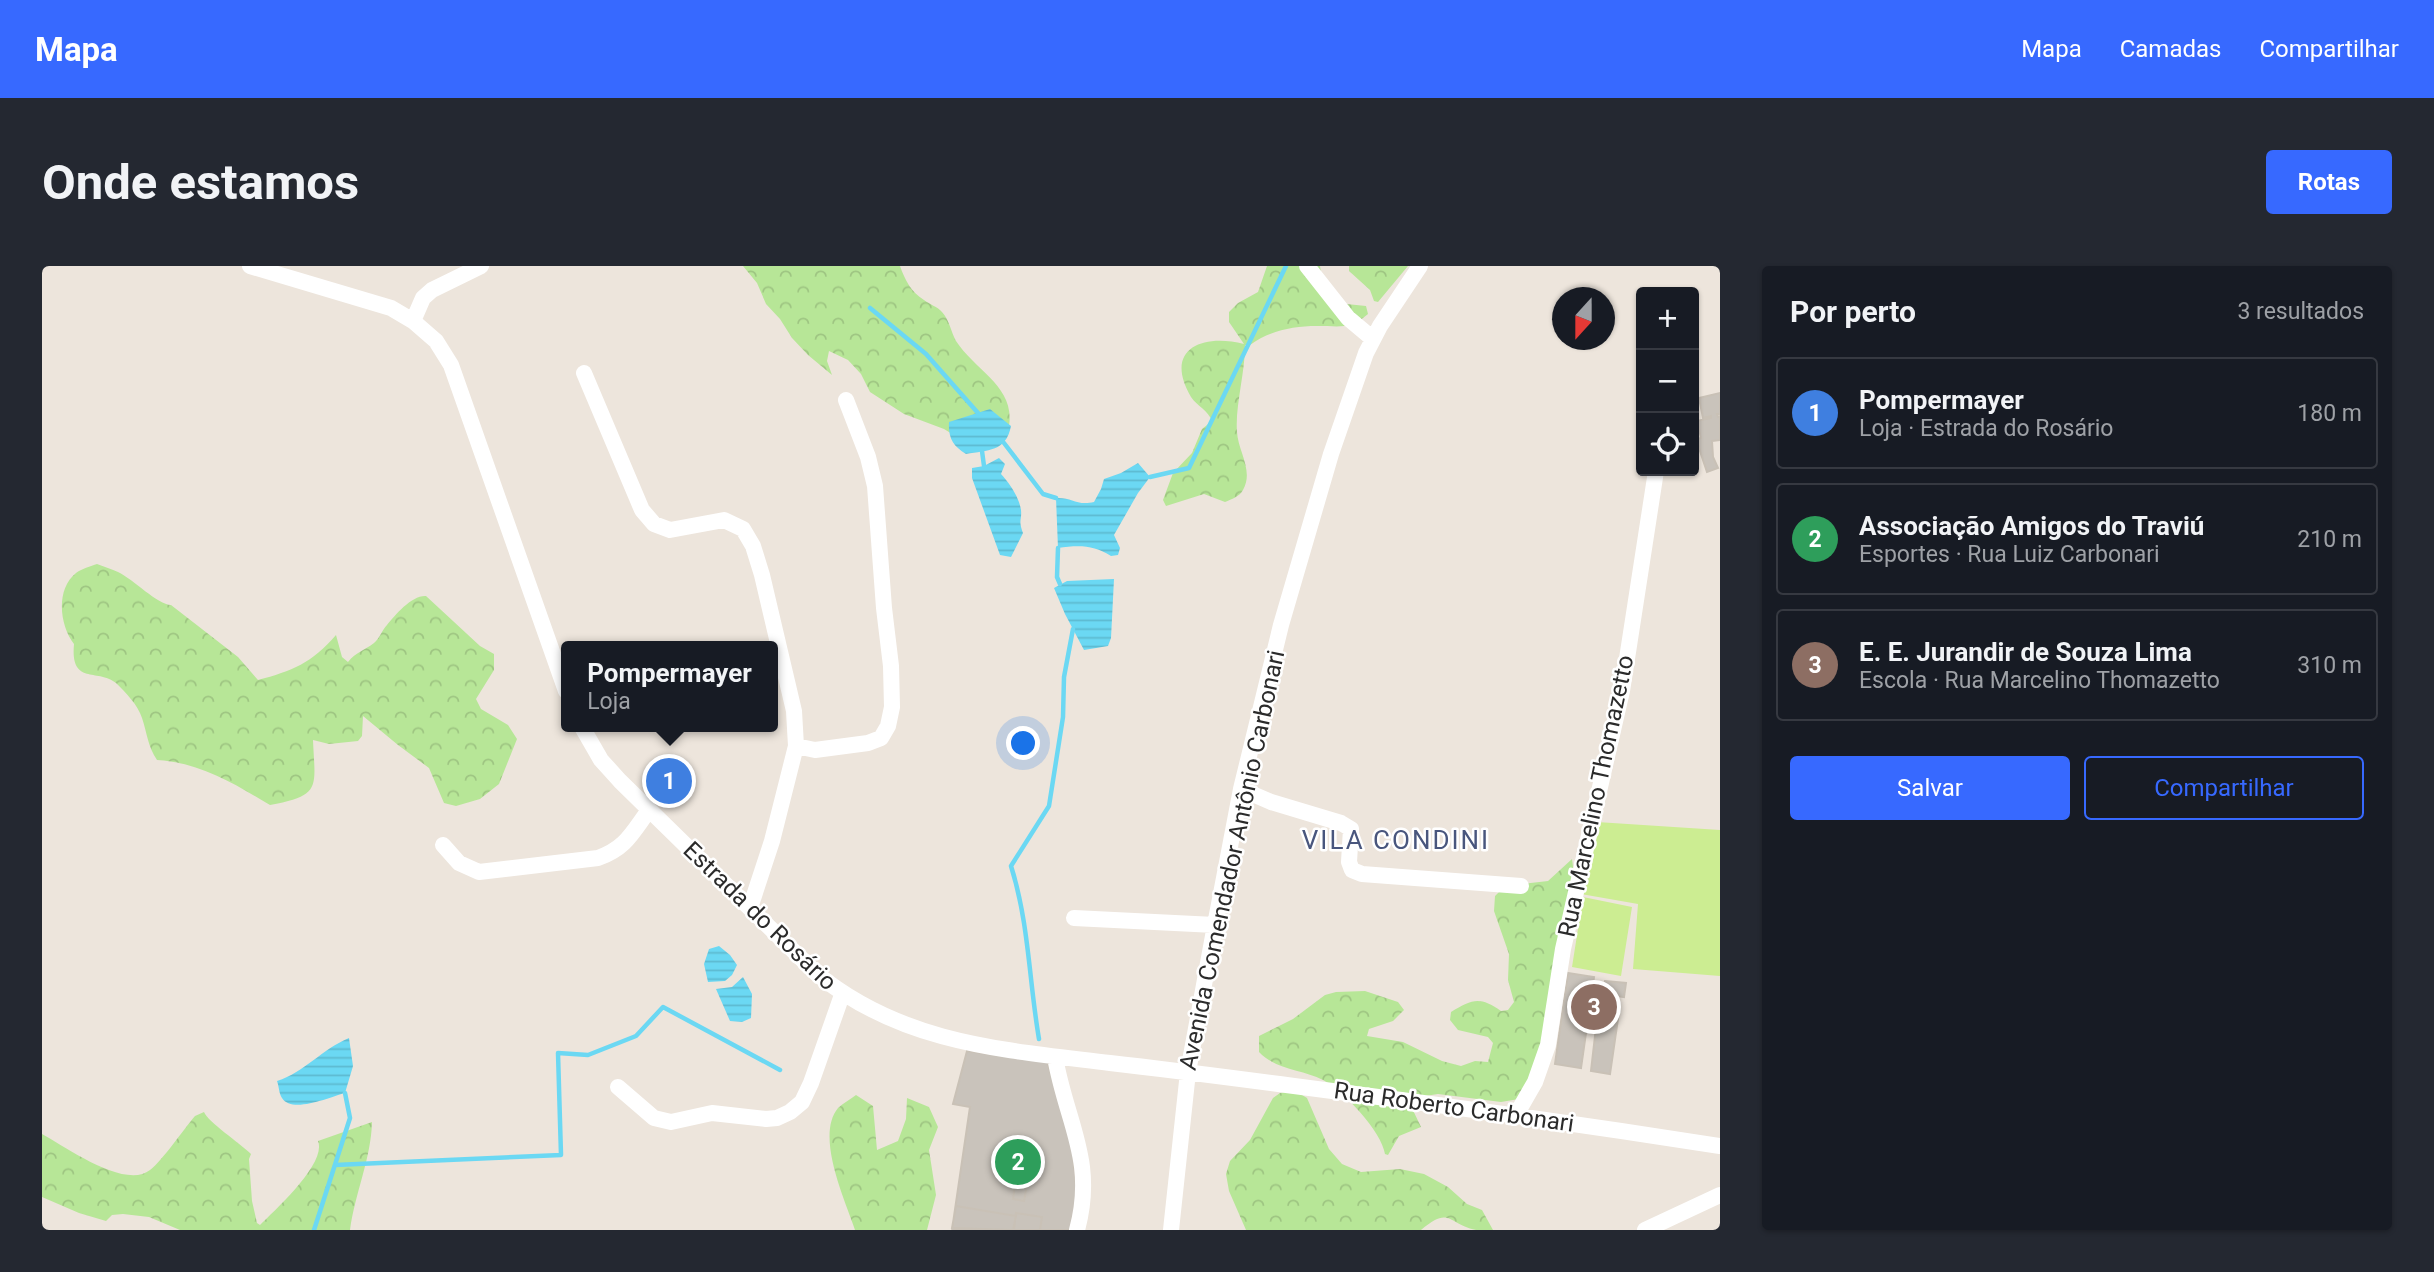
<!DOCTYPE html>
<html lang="pt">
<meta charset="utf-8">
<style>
body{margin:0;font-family:Roboto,sans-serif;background:#242831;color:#f1f3f6}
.controls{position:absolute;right:21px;top:21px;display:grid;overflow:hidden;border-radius:7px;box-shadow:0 2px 5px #0004}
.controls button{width:63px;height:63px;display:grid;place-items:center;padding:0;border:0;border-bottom:2px solid #363941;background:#171b24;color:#f1f3f6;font:35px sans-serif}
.compass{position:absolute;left:1510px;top:21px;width:63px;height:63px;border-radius:50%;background:#171b24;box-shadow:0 2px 5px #0004;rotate:201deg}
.you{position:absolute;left:982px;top:478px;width:24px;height:24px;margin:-18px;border:5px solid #fff;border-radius:50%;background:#1a73e8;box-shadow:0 0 0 10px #1a73e833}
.badge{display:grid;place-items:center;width:46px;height:46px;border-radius:50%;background:#3769ff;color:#fff;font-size:23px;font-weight:700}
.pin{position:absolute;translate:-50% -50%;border:4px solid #fff;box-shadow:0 2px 7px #0006}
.popup{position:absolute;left:519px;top:375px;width:217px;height:91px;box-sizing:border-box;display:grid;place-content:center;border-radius:7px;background:#171b24;filter:drop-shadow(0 2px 5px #0005);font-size:23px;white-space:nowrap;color:#9ea1a6}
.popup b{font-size:26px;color:#f1f3f6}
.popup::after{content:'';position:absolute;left:50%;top:100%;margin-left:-14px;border:14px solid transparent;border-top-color:#171b24}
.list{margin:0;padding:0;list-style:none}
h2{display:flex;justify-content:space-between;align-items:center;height:91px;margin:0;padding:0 28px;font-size:30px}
h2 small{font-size:23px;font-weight:400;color:#9ea1a6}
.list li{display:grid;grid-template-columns:46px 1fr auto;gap:21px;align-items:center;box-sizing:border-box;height:112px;margin:0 14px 14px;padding:0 14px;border:2px solid #363941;border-radius:7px}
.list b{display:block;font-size:26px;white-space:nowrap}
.list p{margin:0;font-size:23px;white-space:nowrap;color:#9ea1a6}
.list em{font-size:23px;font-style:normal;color:#9ea1a6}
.actions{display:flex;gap:14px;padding:21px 28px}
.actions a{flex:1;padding:16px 0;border:2px solid #3769ff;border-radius:7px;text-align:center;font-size:24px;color:#3769ff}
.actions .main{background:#3769ff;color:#fff}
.icon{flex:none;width:38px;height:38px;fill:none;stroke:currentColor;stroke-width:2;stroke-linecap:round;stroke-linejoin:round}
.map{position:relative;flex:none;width:1678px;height:964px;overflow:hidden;border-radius:7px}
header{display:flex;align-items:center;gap:42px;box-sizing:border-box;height:98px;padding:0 35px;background:#3769ff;color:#fff}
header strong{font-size:33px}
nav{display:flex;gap:38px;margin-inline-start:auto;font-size:24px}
.intro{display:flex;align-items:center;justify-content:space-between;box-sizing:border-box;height:168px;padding:0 42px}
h1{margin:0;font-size:49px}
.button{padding:18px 32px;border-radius:7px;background:#3769ff;color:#fff;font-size:24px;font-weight:700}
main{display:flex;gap:42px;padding:0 42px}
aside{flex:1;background:#171b24;border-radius:7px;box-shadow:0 2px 5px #0004}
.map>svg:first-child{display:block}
</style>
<header>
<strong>Mapa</strong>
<nav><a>Mapa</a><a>Camadas</a><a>Compartilhar</a></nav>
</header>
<div class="intro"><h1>Onde estamos</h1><a class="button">Rotas</a></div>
<main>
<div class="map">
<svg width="1678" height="964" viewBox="0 0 1678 964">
<defs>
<pattern id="forest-crowns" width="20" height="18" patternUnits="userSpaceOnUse" patternTransform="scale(1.75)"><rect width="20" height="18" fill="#b7e697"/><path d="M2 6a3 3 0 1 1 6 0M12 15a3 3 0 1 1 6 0" fill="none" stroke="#9ec582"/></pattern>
<pattern id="water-rules" width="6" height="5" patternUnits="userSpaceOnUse" patternTransform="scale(1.75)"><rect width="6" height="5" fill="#6bd8f3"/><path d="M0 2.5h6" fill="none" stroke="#5dbad0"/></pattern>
</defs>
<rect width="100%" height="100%" fill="#ede5dc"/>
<path fill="url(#forest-crowns)" d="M701 0H858C863 14 869 26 882 34 887 38 896 41 900 46 907 53 909 66 914 75 935 107 979 123 965 168L920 174 902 163 862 148 828 126 819 108 806 94 787 85 785 95 790 109 766 89 750 72 738 53 724 38 715 17Z
M1225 0H1278L1282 24 1295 37 1324 40 1326 48C1308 64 1298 60 1275 60 1251 60 1227 65 1208 79H1203C1203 108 1193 140 1195 166 1196 185 1212 205 1201 224 1197 231 1190 233 1183 236L1162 228 1124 240 1121 234 1131 207 1150 187 1160 163 1170 155C1166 144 1155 140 1149 131 1121 83 1160 67 1202 78L1187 56V46L1196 37 1216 26Z
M1307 0H1366L1336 36 1332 35 1328 24 1307 5Z
M55 298C62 301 70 303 76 306 91 313 116 339 129 339L196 391 216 414C250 405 270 397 294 369L300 391 306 396C314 386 323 384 332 377 338 372 340 364 345 359 353 349 370 329 384 330L438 380 452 388V404L434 433 439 443 466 459 475 473 457 518 438 533 414 540 402 537 387 502 356 479 321 450 320 470 316 475 287 478 271 474C273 522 280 529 228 539 191 517 159 497 115 494 106 481 105 467 100 452 96 439 84 427 74 417 56 402 28 420 32 378 18 360 13 324 34 307 39 303 49 300 55 298Z
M1530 593 1534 622 1503 802 1477 833 1459 836 1396 828 1370 832 1368 838 1379 861 1357 870 1346 889 1343 888C1340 866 1301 824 1281 814 1260 803 1234 804 1217 786V770L1251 753 1283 729 1294 726 1323 725 1356 736 1362 744 1351 755 1327 763 1325 770 1361 776 1400 795 1419 800 1433 795 1446 796 1451 777 1446 771 1416 764 1408 754 1409 746C1430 733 1438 730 1459 745L1466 744 1472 736 1466 714 1467 688 1452 645 1453 630 1463 620 1506 615Z
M1252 824 1265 832 1287 883 1300 898 1319 906 1358 903 1382 908 1406 921 1425 938 1440 944 1451 964C1446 964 1439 964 1434 964 1406 958 1408 939 1379 964H1204L1187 925 1184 908 1188 895 1208 874 1231 832 1238 827Z
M814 829 831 840 835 884 856 875 864 853 865 832 887 841 896 861 887 884 894 929 885 964H813C803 934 773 870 796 842 801 837 809 833 814 829Z
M162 846C166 856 198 877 209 888L207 893 210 935 215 957 218 959C234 943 285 897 276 875L330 856C329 893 313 927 308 964H138L107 951 81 948 70 949 64 955 37 947 0 931V868C24 881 83 924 108 904 121 894 141 864 153 850Z"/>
<path fill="#cced92" d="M1555 556 1678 564V710L1591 703 1596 638 1539 628Z
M1541 631 1590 641 1579 710 1530 701Z"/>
<path fill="url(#water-rules)" d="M948 143 969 160C964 186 946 184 924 188 911 180 906 172 907 156Z
M957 192 963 198 959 208C968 218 977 231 979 244 980 255 976 253 981 267L969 291 958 289 930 212V202L942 200Z
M1096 197 1108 211 1096 227 1072 269 1078 282 1076 289 1069 290C1052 279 1037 279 1016 282L1014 232C1030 231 1034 240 1052 236L1059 223 1062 213 1079 207Z
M1072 313 1069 372 1066 380 1042 384 1023 348 1012 322 1025 315Z
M677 680 688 689 695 699 690 709 683 715 666 716 662 698 667 683Z
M701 711 710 728 709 752 700 756 688 755 674 723 690 721Z
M307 772 311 800 303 827C288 831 250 848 240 832 237 828 237 820 235 815 263 806 280 783 307 772Z"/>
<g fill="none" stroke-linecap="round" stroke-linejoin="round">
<path stroke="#6bd8f3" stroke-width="4.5" d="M828 42 884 88 936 147
M962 177 1001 228 1014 232
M940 185 942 200
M1108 211 1147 202 1244 0
M1016 282 1015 311 1018 318
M997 773C987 715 987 657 969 600L1007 540 1021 451 1022 411 1031 363
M293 899 519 889 516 787 546 789 594 770 621 741 738 804
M272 964 308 852 303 827"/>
</g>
<path fill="#c9c3bb" stroke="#c9c1b6" stroke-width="2" d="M1678 127V148H1675L1676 151 1678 150V174L1670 175 1671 191 1676 202 1665 206 1654 173 1659 172 1655 155 1669 152V150L1661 152 1657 132Z
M1526 707 1552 711 1539 802 1513 798Z
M1563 715 1584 717 1582 731 1561 728Z
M1556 744 1577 746 1568 808 1549 805Z
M925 785 1005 796 1029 870 1035 928 1030 964H910L928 841 911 838Z
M965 898 988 903 982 935 971 933 974 912 962 910Z
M914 940 974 950 971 964 910 962Z
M974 947 1000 951 998 964H972Z"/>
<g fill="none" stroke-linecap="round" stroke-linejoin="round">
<path stroke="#fff" stroke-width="16" d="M208 0 349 42 371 55 394 75 409 99 524 425
M1265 0 1306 52 1331 73
M371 55 381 32 390 24 439 0
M542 107 600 244 612 258 628 264 682 254 701 263 711 280 720 309 752 445 754 480 730 575 708 642
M540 461 559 494 578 515 774 707C860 778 962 784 1068 797 1130 804 1191 812 1252 820 1394 838 1536 858 1678 880
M754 480 773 484 826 477 839 472 846 460 850 441 849 400 842 342 833 220 826 191 804 134
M1199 523 1229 536 1299 557 1309 563 1307 596 1310 604 1320 608 1479 620
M401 579 417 597 437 606 556 592C584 582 590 567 607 544
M1032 652 1173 659
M1013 791C1024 856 1054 894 1035 964
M576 821 612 852 629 856 670 847 724 853 735 852 748 846 760 836 769 817 800 729
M1474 849 1493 816 1506 779 1521 683 1580 425 1614 205
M1129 964 1146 806 1173 659 1199 523 1239 359 1289 188 1324 87 1338 60 1378 0
M1603 964 1678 929"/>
</g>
<g text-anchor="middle" stroke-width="5" stroke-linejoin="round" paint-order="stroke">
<g font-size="24" fill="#2b2b2b" stroke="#fff">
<text transform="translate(1554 530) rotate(-78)" y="8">Rua Marcelino Thomazetto</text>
<text transform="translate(1190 594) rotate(-78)" y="8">Avenida Comendador Antônio Carbonari</text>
<text transform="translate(718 650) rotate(44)" y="8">Estrada do Rosário</text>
<text transform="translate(1412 841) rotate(8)" y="8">Rua Roberto Carbonari</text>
</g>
<g font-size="26" letter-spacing="2" fill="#49567d" stroke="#fff">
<text x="1354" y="583">VILA CONDINI</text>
</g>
</g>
</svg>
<div class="controls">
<button>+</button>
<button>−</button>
<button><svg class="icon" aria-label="locate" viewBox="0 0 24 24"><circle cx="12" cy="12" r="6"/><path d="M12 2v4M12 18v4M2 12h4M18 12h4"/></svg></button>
</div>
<svg class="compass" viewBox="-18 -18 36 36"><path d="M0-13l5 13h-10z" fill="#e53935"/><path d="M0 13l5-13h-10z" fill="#9ea1a6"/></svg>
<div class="you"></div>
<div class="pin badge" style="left:627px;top:515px;background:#3f7fe0">1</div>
<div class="popup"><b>Pompermayer</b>Loja</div>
<div class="pin badge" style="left:976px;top:896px;background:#2e9e5b">2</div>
<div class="pin badge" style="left:1552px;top:741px;background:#8d6e63">3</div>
</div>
<aside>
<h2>Por perto<small>3 resultados</small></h2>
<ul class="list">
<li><span class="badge" style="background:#3f7fe0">1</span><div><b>Pompermayer</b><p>Loja · Estrada do Rosário</p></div><em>180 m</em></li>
<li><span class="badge" style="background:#2e9e5b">2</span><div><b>Associação Amigos do Traviú</b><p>Esportes · Rua Luiz Carbonari</p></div><em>210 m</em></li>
<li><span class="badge" style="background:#8d6e63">3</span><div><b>E. E. Jurandir de Souza Lima</b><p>Escola · Rua Marcelino Thomazetto</p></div><em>310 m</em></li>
</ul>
<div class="actions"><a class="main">Salvar</a><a>Compartilhar</a></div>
</aside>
</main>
